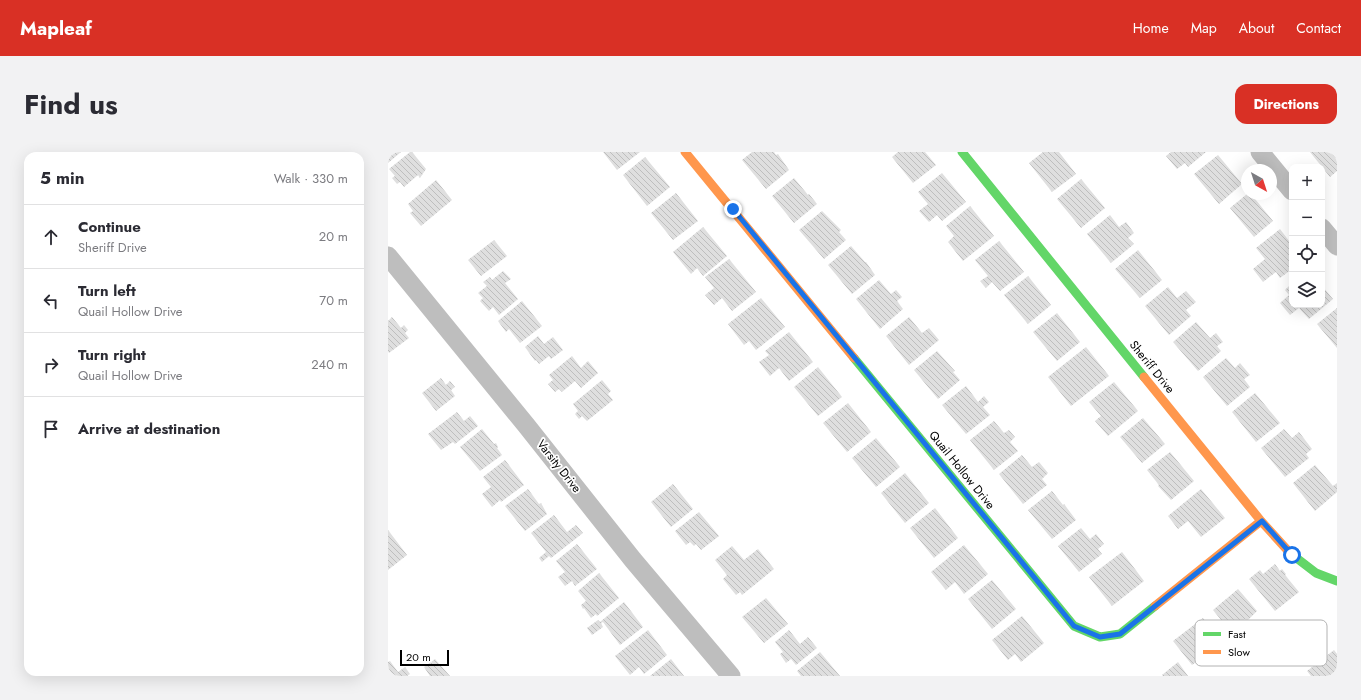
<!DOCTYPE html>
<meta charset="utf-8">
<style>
body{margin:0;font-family:Jost,sans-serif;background:#f2f2f3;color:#2b2b33}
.controls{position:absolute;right:12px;top:12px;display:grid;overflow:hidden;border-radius:8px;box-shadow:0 4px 16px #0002}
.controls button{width:36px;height:36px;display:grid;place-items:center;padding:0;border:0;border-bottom:1px solid #e1e1e2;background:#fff;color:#2b2b33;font:20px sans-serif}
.compass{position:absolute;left:853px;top:12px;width:36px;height:36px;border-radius:50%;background:#fff;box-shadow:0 4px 16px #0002;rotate:141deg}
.scale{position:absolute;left:12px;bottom:10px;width:49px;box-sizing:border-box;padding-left:4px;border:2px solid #000;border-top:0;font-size:11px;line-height:14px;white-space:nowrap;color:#000;-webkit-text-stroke:3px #fff;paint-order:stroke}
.stop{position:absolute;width:12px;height:12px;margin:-9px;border:3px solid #1a73e8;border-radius:50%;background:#fff}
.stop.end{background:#1a73e8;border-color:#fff;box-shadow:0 1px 4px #0008}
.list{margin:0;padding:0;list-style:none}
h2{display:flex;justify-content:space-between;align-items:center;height:52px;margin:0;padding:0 16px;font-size:17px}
h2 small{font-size:13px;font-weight:400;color:#7c7c81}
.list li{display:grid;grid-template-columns:26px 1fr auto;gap:12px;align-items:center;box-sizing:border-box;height:64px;padding:0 16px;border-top:1px solid #e1e1e2}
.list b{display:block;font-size:15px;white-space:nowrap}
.list p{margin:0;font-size:13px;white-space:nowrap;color:#7c7c81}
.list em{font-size:13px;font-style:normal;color:#7c7c81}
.icon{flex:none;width:22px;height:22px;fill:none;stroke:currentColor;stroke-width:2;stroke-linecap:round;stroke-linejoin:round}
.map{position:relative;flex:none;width:949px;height:524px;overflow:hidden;border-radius:12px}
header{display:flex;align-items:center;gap:24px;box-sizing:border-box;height:56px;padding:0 20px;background:#d93025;color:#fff}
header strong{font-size:19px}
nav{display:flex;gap:22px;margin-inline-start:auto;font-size:14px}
.intro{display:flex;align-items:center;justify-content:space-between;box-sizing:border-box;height:96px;padding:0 24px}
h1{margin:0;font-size:28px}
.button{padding:10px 18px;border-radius:12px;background:#d93025;color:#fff;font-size:14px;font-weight:700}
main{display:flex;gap:24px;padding:0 24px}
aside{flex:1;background:#fff;border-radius:12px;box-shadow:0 4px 16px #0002}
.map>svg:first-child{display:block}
</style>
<header>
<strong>Mapleaf</strong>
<nav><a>Home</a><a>Map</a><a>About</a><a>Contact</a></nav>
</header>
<div class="intro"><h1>Find us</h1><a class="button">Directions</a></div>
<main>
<aside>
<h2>5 min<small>Walk · 330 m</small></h2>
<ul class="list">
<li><svg class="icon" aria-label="ahead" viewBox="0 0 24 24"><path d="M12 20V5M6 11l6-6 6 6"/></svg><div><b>Continue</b><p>Sheriff Drive</p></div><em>20 m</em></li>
<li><svg class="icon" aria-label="left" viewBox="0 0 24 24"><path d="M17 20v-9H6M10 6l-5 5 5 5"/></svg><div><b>Turn left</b><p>Quail Hollow Drive</p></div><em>70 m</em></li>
<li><svg class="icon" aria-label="right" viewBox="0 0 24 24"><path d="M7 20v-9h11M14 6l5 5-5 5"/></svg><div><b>Turn right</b><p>Quail Hollow Drive</p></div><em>240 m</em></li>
<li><svg class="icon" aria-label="arrive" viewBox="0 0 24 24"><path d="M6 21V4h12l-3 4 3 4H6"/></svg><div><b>Arrive at destination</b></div></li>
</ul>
</aside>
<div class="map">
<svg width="949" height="524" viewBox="0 0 949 524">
<defs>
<pattern id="building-back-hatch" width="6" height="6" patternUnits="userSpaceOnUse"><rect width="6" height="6" fill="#dfdfdf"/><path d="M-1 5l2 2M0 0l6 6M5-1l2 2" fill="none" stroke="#bebebe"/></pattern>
</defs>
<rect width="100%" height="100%" fill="#fff"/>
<path fill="url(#building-back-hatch)" d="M0 0H13L0 11Z
M22 0H24L38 17 32 26 30 23 16 35 12 30 9 32 4 26 7 24 1 17Z
M215 0H252L229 18Z
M364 0H386L388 3 390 2 401 18 378 37 354 8Z
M510 0H537L548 13 525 31 504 5Z
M655 0H671L688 22 664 40 641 11Z
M783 0H818L800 15 797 11 789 17 778 4Z
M922 0H949V19L942 25Z
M830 3 854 32 831 52 806 22Z
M257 5 282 35 259 54 235 23Z
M554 21 578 50 554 69 549 63 541 70 531 59 540 52 530 40Z
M406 26 420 43 421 42 429 52 406 71 384 44Z
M693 27 717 56 693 76 669 47Z
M48 28 64 48 33 74 22 61 25 59 20 52Z
M288 41 310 69 285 88 263 61Z
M859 42H863L885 69 866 85 842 56Z
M582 54 606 84 575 109 560 90 566 84 558 74Z
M434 59 453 78 451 80 458 88 436 107 411 78Z
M722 63 731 75 738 70 746 81 740 86 746 92 723 111 699 82Z
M315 75 339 104 315 124 309 116 303 122 285 100Z
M892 77 904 93V117L892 126 888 120 875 130 865 117 877 107 868 96Z
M106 88 119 104 93 124 80 108Z
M611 89 636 120 612 139 604 130 598 136 592 129 600 124 587 108Z
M463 94 477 110H478L487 123 464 142 440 113Z
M750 98 774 128 752 146 727 117Z
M341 107 368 140 344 159 334 146 326 153 317 143 326 136 317 125Z
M115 119 123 127 117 131 130 147 111 163 105 155 101 159 92 149 95 146 90 141 99 134 95 130 102 125 104 128Z
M640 124 663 153 640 172 616 143Z
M491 128 503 142 508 138 514 145 509 149 515 157 492 177 468 147Z
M904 131V153H934V134L945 147 921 167 911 156 902 163 892 151 901 143 897 138Z
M780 135 789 146 798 139 808 150 798 158 803 164 781 183 757 154Z
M373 146 397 175 368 198 361 189 356 193 340 172Z
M134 149 154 174 132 191 121 177 118 180 110 169Z
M949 156V196L929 172Z
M669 161 692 190 669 209 645 180Z
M4 165 13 176 16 173 20 178 17 181 21 186 1 201 0 199V169Z
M521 165 534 181 541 176 551 188 521 213 498 184Z
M808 170 822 186 828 181 835 190 829 194 833 199 810 219 785 190Z
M401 180 425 210 401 229 391 216 382 224 371 210 381 203 377 199Z
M150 184 156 192 165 185 175 198 163 207 161 204 151 212 148 208 147 209 137 195Z
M698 195 721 224 683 254 660 225Z
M549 199 567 219 565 220 572 228 550 247 526 218Z
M184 204 193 216 200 209 210 221 193 236 187 229 174 240 171 237 167 240 160 232 165 228 161 223Z
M838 206 847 216 852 211 862 223 856 227 862 235 839 254 815 225Z
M430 215 454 245 430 264 406 235Z
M53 226 58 233 62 229 67 235 63 238 67 244 48 259 34 241Z
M214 228 223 239 220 242 225 248 199 269 194 264 191 267 187 262 190 259 185 252Z
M726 230 750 259 720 284 707 269 713 264 701 250Z
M578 234 590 250 596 244 601 250 595 255 602 263 578 282 554 253Z
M867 241 892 271 868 290 844 260Z
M460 251 483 280 459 300 435 271Z
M69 260 76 269 82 264 90 274 67 292 65 290 53 298 40 282Z
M755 266 777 292 754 311 732 285Z
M606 269 616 281 621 278 627 285 622 290 630 299 606 318 582 288Z
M94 277 106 292 108 291 110 295 109 296 114 303 92 319 72 295Z
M896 277 904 286 911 280 924 297 918 302 921 306 897 325 873 296Z
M488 286 512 315 488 335 464 306Z
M782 300 806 329 783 348 770 334 771 333 759 318Z
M634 303 644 315 651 310 660 321 654 327 659 333 635 352 611 322Z
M117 308 136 333 113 350 112 348 104 355 94 342 103 335 95 325Z
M927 313 945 334 949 331V340L927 359 905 331Z
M517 321 541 351 517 371 493 341Z
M285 332 305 357 283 375 263 350Z
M140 337 151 352 153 351 159 362 137 379 117 354Z
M813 337 837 366 813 385 800 369 790 377 780 364Z
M664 339 675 353 676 352 688 368 664 387 640 358Z
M547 356 570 386 546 406 522 376Z
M311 360 331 384 313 398 308 392 306 394 302 390 298 393 287 379Z
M166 363 179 380 188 373 195 381 163 406 161 404 154 410 151 406 158 400 143 381Z
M693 376 702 387 708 382 716 392 710 397 714 402 691 420 670 394Z
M0 378 19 403 0 418Z
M189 392 209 417 187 434 184 429 177 434 170 425 177 420 168 409Z
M576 393 600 422 576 442 567 430 558 438 543 420Z
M344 394 356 408 370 397 386 417 354 443 352 440 348 443 335 427 339 423 327 408Z
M734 400 756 429 724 454 701 425Z
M887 412 892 419 894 417 898 422 897 423 911 440 887 459 861 427 872 418 875 422Z
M211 421 231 446 209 464 208 462 203 466 196 456 195 457 193 453 198 449 190 439Z
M604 428 628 457 604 477 580 447Z
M850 437 869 459 859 469 857 467 842 479 825 458Z
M378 446 400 472 376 491 354 465Z
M236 450 255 475 232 493 215 470 213 471 215 475 204 483 199 476 210 468 212 470Z
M634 464 656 491 633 510 627 502 620 508 604 488Z
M815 466 833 489 824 495 826 497 804 513 785 489Z
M260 478 279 503 256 522 251 515 242 523 227 504Z
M401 478 412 492 420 485 429 496 408 513 403 507 398 511 392 502 395 500 387 490Z
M946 498 949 502V524H923L919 519Z
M432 500 452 524H413L409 519Z
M47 507 62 524H42L36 515Z
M283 507 296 524H262Z
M2 509 10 520 17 515 22 522 19 524H0V510Z
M790 510 800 524H775L774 523Z"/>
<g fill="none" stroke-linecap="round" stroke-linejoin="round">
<path stroke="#bebebe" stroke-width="19" d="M872 0 904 39
M934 76 949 94
M0 104 138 273 245 408 343 524"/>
<path stroke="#63d668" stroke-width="9" d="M574 0 756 225
M466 206 686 474 712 485 732 482 767 454
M902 401 928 421 949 429"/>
<path stroke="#ff974d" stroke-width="9" d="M297 0 466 206
M756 225 873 369 902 401
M767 454 873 369"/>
</g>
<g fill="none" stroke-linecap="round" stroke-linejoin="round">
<path stroke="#1a73e8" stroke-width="5" d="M345 57 686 474 712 485 732 482 874 369 904 403"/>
</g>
<g text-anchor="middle" stroke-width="3.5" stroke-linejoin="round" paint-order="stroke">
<g font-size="12" fill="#000" stroke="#fff">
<text transform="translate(764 215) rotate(51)" y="4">Sheriff Drive</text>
<text transform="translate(171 314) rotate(52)" y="4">Varsity Drive</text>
<text transform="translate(574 318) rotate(51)" y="4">Quail Hollow Drive</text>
</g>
</g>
<rect x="807" y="468" width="132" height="46" rx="6" fill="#fff" stroke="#b2b2b2" stroke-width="1"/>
<rect x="815" y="480" width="18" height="4" fill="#63d668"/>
<rect x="815" y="498" width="18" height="4" fill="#ff974d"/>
<g font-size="11" fill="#000">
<text x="840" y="486">Fast</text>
<text x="840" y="504">Slow</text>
</g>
</svg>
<div class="controls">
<button>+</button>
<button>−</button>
<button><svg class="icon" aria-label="locate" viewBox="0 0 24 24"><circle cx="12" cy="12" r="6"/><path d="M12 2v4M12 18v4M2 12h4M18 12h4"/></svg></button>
<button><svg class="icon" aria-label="layers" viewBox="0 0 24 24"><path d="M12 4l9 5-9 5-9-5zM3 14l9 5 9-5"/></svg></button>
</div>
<svg class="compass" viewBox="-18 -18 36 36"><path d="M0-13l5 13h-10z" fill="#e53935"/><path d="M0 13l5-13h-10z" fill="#7c7c81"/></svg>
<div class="scale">20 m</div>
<div class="stop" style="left:904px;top:403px"></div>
<div class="stop end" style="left:345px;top:57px"></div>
</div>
</main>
